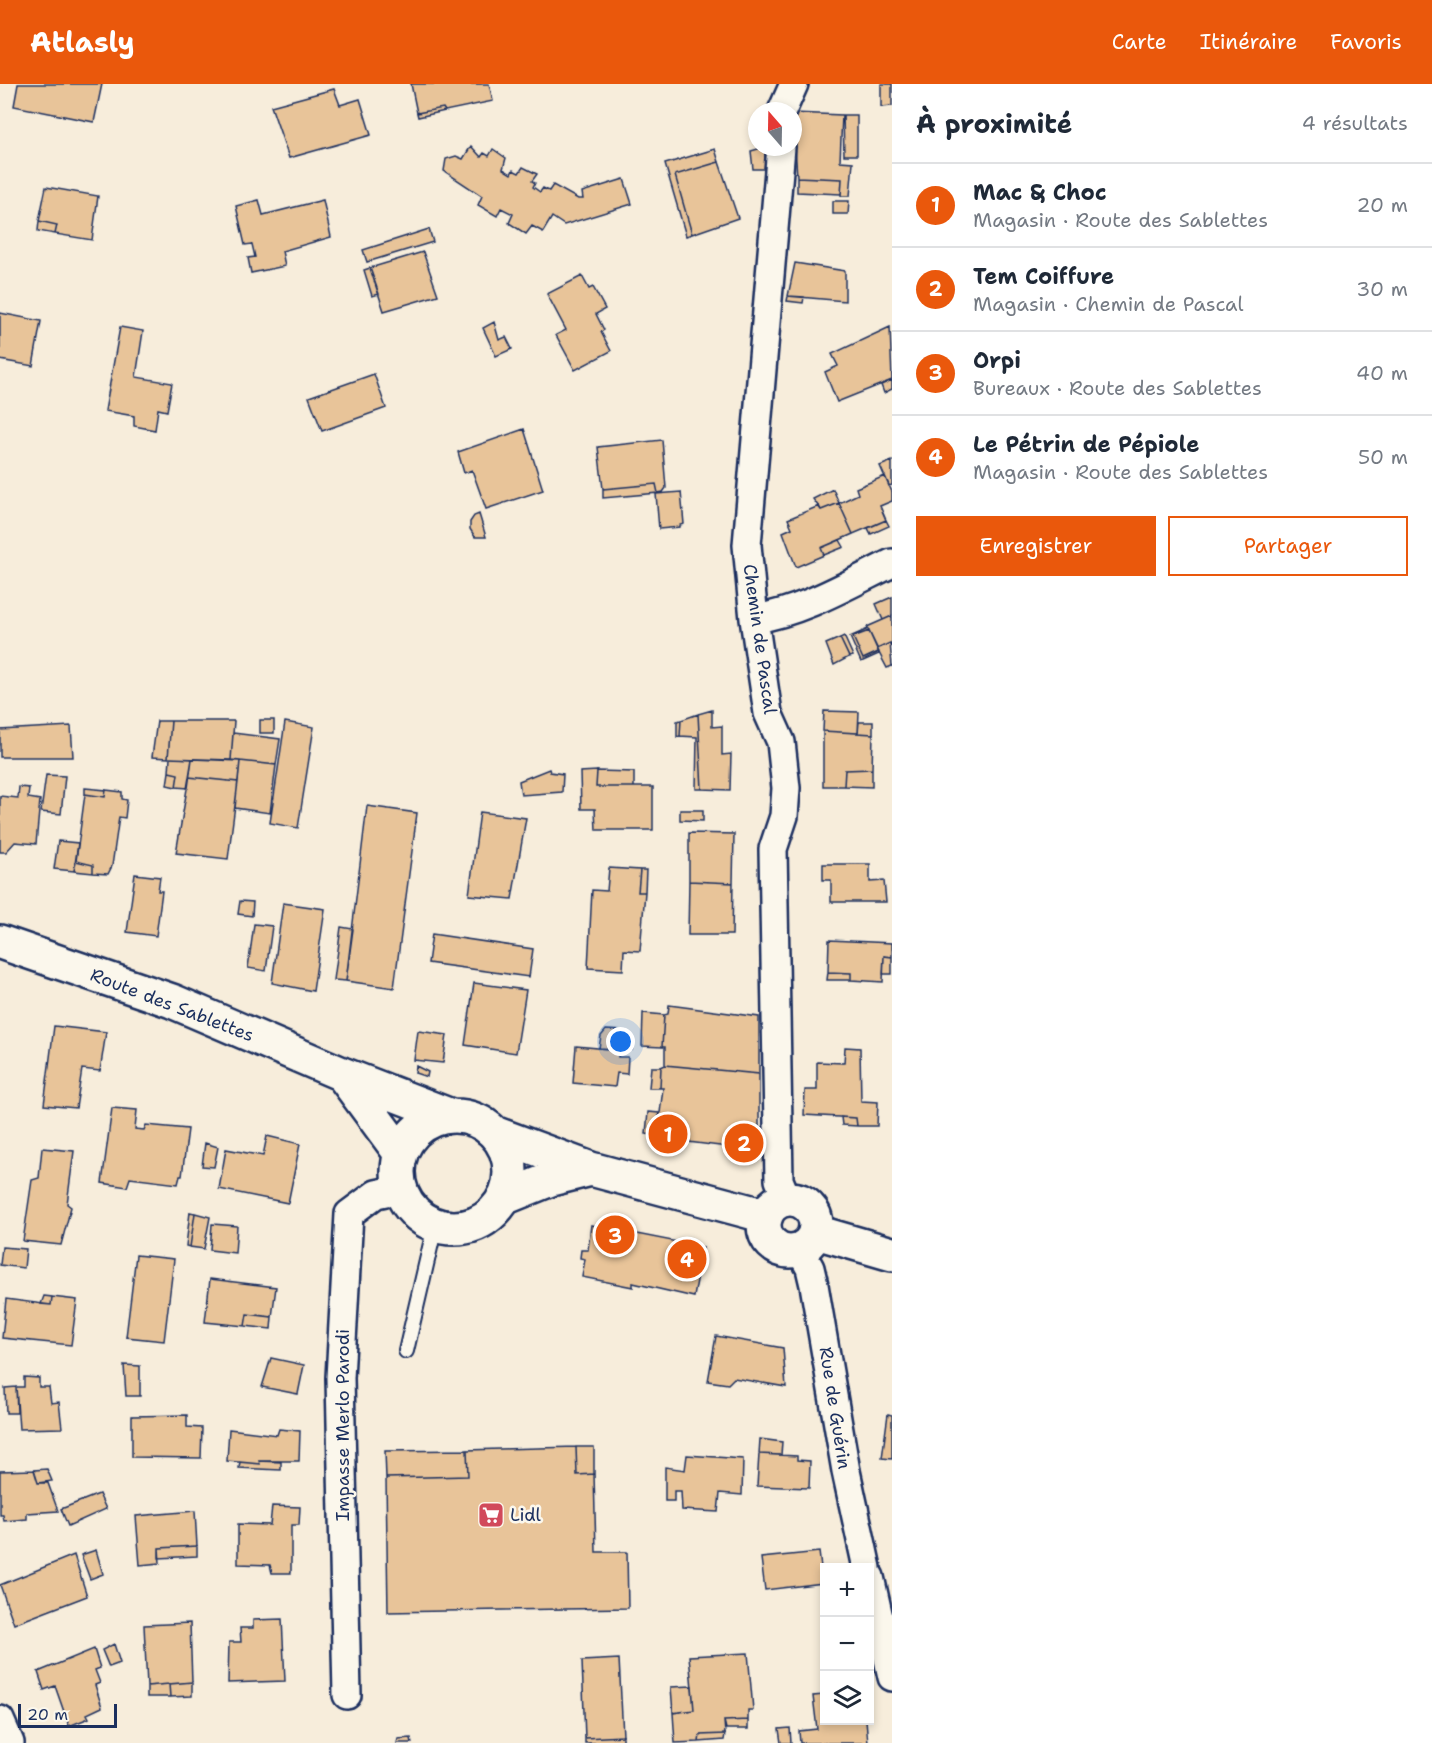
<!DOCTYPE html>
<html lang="fr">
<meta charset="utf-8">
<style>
body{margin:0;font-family:"Shantell Sans",sans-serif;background:#f2f2f3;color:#1f2937}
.controls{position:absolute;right:18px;bottom:18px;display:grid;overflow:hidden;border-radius:0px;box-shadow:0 3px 9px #0003}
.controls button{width:54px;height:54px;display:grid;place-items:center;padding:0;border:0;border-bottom:2px solid #e0e1e3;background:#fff;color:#1f2937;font:30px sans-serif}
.compass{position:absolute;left:748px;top:18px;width:54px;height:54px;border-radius:50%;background:#fff;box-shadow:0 3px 9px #0003;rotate:340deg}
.scale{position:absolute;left:18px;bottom:15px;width:99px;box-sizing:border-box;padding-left:6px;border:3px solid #1b2f5e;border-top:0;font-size:16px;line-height:21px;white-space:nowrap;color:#1b2f5e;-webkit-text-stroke:4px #fbf7ec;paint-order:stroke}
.you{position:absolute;left:621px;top:958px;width:21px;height:21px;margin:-15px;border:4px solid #fff;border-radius:50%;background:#1a73e8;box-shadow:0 0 0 9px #1a73e833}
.badge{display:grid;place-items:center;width:39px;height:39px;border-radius:50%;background:#ea580c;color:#fff;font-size:20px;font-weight:700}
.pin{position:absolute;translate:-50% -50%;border:3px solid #fff;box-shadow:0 2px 6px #0006}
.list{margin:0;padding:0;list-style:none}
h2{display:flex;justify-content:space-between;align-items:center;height:78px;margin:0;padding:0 24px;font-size:26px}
h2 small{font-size:20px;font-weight:400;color:#747a83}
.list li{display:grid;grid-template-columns:39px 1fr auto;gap:18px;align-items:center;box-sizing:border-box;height:84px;padding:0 24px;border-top:2px solid #e0e1e3}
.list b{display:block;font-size:22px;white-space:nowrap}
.list p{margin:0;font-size:20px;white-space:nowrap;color:#747a83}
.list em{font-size:20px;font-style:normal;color:#747a83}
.actions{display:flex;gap:12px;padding:18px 24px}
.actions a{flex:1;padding:14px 0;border:2px solid #ea580c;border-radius:0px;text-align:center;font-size:21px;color:#ea580c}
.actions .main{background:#ea580c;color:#fff}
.icon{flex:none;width:33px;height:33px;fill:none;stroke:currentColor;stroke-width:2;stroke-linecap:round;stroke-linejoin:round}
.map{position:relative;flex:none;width:892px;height:1659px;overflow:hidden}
header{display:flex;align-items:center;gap:36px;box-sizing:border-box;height:84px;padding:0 30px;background:#ea580c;color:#fff}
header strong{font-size:28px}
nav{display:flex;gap:33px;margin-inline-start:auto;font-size:21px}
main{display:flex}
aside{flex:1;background:#fff}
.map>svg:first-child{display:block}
</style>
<header>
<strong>Atlasly</strong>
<nav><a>Carte</a><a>Itinéraire</a><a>Favoris</a></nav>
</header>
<main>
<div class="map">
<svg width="892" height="1659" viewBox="0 0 892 1659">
<rect width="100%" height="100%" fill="#f7eddb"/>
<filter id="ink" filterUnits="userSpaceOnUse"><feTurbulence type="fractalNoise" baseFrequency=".0167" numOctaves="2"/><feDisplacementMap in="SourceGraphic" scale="12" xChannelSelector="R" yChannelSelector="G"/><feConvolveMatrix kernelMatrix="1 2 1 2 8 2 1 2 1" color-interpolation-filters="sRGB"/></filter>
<g filter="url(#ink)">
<path fill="#e8c499" stroke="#1b2f5e" stroke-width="1.5" d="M18 0H102L94 38 14 22Z
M411 0H489L493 17 445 27 443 24 417 29Z
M881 0H892V22L881 23Z
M334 5 340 21 360 15 371 51 289 74 271 22Z
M443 24 445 27 418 33 417 29Z
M793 29 842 31 840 77 853 78 850 112H841L842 95 797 93Z
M843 31H857V71H844Z
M471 62 481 73 484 69 489 72 493 65 506 74 503 85 511 90 513 86 519 89 523 83 537 90 532 97 535 99 533 103 540 108 543 104 549 107 553 101 578 115H583L582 108 624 95 632 120 564 141 552 133 543 148 532 142 526 150 509 139 513 130 501 124 497 132 478 121 482 112 444 87 446 75 456 72 463 75Z
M765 63V85H753L751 67Z
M715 65 719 78 675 91 692 150 686 152 665 80Z
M719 78 738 134 692 150 675 91Z
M797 93 842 95 841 110 797 108Z
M46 103 98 112 92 156 55 150 57 141 39 137Z
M259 116 263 131 323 116 331 153 282 167 285 182 251 189 248 174 255 173 252 160 245 161 236 122Z
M833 117H849L848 130H833Z
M39 137 57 141 55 150 38 147Z
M429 145 433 158 367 178 363 166Z
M423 168 438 211 384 227 370 184Z
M795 179 845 187V217L788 212Z
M370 184 379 210 372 212 364 186Z
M582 192 589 205 593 203 605 225 596 230 604 246 601 248 611 267 575 286 556 251 566 246 547 210Z
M788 212 804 213 803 219 787 217Z
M0 229 41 237 33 282 0 276Z
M494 238 499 256 506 253 512 265 496 272 483 244Z
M120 243 143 247 136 293 172 299 167 327 158 325 155 346 134 342V332L105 327Z
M890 243 892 296 837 318 825 288 838 282 832 270Z
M374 290 386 324 322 347 309 313Z
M892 296V305L884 309 881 301Z
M524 345 543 406 486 425 472 386 464 389 458 368Z
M662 356 666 404 663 408 658 409 656 400 603 405 598 363Z
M892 377V401L889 402 880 382Z
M885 392 892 408V417L880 422 886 436 853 450 839 419 858 410 856 404Z
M656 400 658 409 603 414V405Z
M833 405 839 419 821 426 813 415Z
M681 408 684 440 680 441V443L659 445 656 410Z
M839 419 853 450 821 464 824 471 796 483 783 448 792 444 788 435 819 422 821 426Z
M479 430 486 453H475L470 445V438L474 432Z
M886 436 889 442 871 450 868 444Z
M840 456 844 463 824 471 821 464Z
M892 513V532L883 536 876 520Z
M892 532V563L890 559 877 565 867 543Z
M868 545 869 547 853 553 863 575 878 568 879 570 861 578 850 553Z
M869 547 879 568 863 575 853 553Z
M844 552 853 572 849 573 840 554Z
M840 554 849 573 834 581 826 560Z
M890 559 892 582 887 584 877 565Z
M712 626V643L722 642V671L731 670 730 706 702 705 698 630Z
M824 627 859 628 858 649 823 647Z
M698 630 702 705H696L697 653 680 652 681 636Z
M260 636H274V649H260Z
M681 636 680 652 677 653V637Z
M157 637H171L168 674 152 673Z
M171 637H234L231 676 168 674Z
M285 638 314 643 298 744 270 739Z
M859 638H873V650L858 649Z
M71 642 73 673H0V646Z
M823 647 873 650 872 685 845 686 844 702H823Z
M233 649 280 655 276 681 231 676Z
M170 674 192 675 188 704 176 703 178 690 169 688Z
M192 675 240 677 238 698 189 693Z
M240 677 276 681 270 729 235 724Z
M549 685 550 688 563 690 562 708 521 711 519 697Z
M872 685V703L844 702 845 686Z
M597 687 634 688V703H596Z
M597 687 596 703H653V746H596L595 725H581L580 688Z
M169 688 178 690 176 703 167 701Z
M46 691 65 692 61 730 41 728Z
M189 693 238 698 228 775 176 769Z
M19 703 29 704 28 714 40 716 36 760 15 758 6 768H0V712L18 714Z
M85 704 106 706 105 713 85 710Z
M106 706 122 708V715L127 716 125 734 119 733 112 782 108 790 93 789V781L76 777 85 710 105 713Z
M367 722 417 729 394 904 346 897Z
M680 726H703V737L680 736Z
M480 728 526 734 512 815 469 811Z
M689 749 734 750 733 799 689 797Z
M58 757 78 759 74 787 54 785Z
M76 777 93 781V789L74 787Z
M823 780H870V798L884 797 886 818H831V796H823Z
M609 784 640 786 638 808H645L640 867 624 866 623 886 588 884 592 806 607 807Z
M640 786H646L645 808H638Z
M135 790 160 793 158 807H162L156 852 127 848Z
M689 797 733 799 732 851H688Z
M240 817 253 818 252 832 238 830Z
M283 819 325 825 313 907 272 899Z
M254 840 272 842 266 887 248 884Z
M341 843 353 845 346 897 334 896Z
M432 850 533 865 529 893 428 879Z
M829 856 892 859V873L884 872 883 898 851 896V889L828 888Z
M884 872 892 873V890H883Z
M828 888 851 889V896H827Z
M474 899 526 906 516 969 465 961Z
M669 921 759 933V990L665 981V963H662L664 931 668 930Z
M643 929 664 931 662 963 642 962Z
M54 942 106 948 100 987 82 985 76 1024 44 1021Z
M606 946 626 947 632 954V966L599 964 601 952Z
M418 947 447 951 443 979 414 976Z
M576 962 619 966 618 973H628L627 990 617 989 615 1003 573 999Z
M845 963 860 964 861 1017 878 1018 877 1042H857L856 1034 804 1031 805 1006H817V978L844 979Z
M665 981 759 990V1067L657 1054 663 1004H660L661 983Z
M416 982 428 988 427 993 415 989Z
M651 983H661L660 1004H649Z
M112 1024 137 1026 135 1045 144 1046 146 1041 188 1045 182 1092H180L178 1100 130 1094 127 1103 102 1099Z
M648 1028 659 1029 657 1052 646 1050Z
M841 1033 856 1034 857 1042 842 1041Z
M267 1052 300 1060 288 1119 219 1105 226 1065 263 1072Z
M205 1059 218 1063 214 1083 202 1082Z
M42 1064 74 1067 67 1120 71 1123 61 1161 23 1157 32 1096 39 1094Z
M190 1128 195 1129 190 1163 186 1162Z
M195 1129 210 1133 204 1165 190 1163Z
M212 1140 237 1142 235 1169 210 1166Z
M591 1141 703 1163 694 1213 633 1199V1203L582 1193 585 1175 580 1174 581 1166H588Z
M2 1163 26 1165 24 1184 0 1181Z
M136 1171 174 1175 164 1257 126 1253Z
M210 1195 276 1203 272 1233 247 1230 245 1242 205 1238Z
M44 1212 52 1213 51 1221 41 1220Z
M52 1213 77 1216 71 1261 2 1254 6 1215 51 1221Z
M247 1230 272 1233 271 1245 245 1242Z
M716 1252 783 1264 786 1303 734 1294 728 1300 708 1297Z
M271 1274 304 1281 298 1310 262 1303Z
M124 1281 140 1282V1312H126Z
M24 1293 39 1294V1303H49L51 1319 59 1318 62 1344 19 1345 16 1303H24Z
M16 1303 17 1329H6L5 1304Z
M888 1330 892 1331V1375L882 1374Z
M187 1331V1343L202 1344 201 1374 132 1373V1332Z
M229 1345 277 1351 279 1345 300 1347 299 1377H259L260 1380 227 1377Z
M760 1355 782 1358 781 1371 759 1370Z
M576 1363 577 1391 594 1390 596 1468H627L628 1524 388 1528 386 1394 468 1392 467 1366Z
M576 1363H594V1390L577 1391Z
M467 1366 468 1392 386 1394 385 1367Z
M759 1370 797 1372V1376L810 1377 809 1404 757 1402Z
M687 1371 743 1375 742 1411 720 1409 718 1428 682 1426 681 1407H674V1417H665V1383L685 1386Z
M259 1377 281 1378V1386L239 1384 240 1378 260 1380Z
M47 1385 52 1397 38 1399 34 1386Z
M34 1386 38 1399H48L58 1427 27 1429V1435L4 1437 3 1431H0V1387Z
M99 1410 106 1425 68 1442 61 1425Z
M272 1422 300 1423 299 1441H291V1489H272L270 1481 238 1480V1440L270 1441Z
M195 1427 197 1462 159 1464 160 1479 140 1481 136 1432Z
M197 1462V1472L159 1474V1464Z
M96 1466 103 1490 90 1495 81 1471Z
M819 1468 823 1499 765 1506 761 1474Z
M74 1471 87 1512 14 1540 0 1501Z
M282 1535 285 1597 228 1599 229 1558H241L240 1544H253V1536Z
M190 1539 192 1598 147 1602 144 1541Z
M114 1560 120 1579 109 1583 102 1566Z
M94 1565 100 1584 95 1586 100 1599 95 1601 102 1623 87 1630 89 1634 69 1642 55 1602 44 1606 38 1588Z
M748 1569 753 1626H748V1636L724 1637 725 1650 700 1651 699 1658 675 1659 673 1629 694 1626 689 1572Z
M619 1575 623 1652 585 1654 582 1577Z
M192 1598V1612L170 1613 169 1600Z
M169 1600 170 1613H147V1602Z
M692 1602 694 1626 673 1629 671 1603Z
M824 1611V1636H866L868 1659H800L799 1647 817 1645 813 1612Z
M748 1636V1645H726L724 1637Z
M790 1644 791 1659H781L779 1645Z
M725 1650 724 1656 699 1658 700 1651Z
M623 1652V1659H585V1654Z
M411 1654 412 1659H397L398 1655Z"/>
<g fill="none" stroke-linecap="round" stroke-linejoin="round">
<defs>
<path id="service" d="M406 1267 435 1142"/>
<path id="minor" d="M782 27 794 0
M781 63 747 461 754 535 768 629 781 658 786 704 784 732 773 765 779 1096 787 1115
M754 535C802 528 849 500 892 479
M800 1166 810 1184 814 1201 846 1387 867 1484
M870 1493 892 1593
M347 1611 340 1294 349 1130 376 1110 400 1105
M0 1636 10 1659"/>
<path id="secondary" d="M0 858 172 917 342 990 451 1032
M342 990 401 1070
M398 1088a56 56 0 1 1 112 0a56 56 0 1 1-112 0Z
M494 1049 591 1085 766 1132
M504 1114 551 1095 591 1085
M764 1141a26 26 0 1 1 52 0a26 26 0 1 1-52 0Z
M816 1148 892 1170"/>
</defs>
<use href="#service" stroke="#1b2f5e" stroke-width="18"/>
<use href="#minor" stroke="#1b2f5e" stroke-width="32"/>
<use href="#secondary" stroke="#1b2f5e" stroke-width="38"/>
<use href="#service" stroke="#fbf7ec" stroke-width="14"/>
<use href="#minor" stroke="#fbf7ec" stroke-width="27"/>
<use href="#secondary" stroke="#fbf7ec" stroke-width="33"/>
</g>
</g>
<defs>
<symbol id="supermarket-square" viewBox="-11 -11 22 22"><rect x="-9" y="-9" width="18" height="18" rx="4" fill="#d1495b" stroke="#fbf7ec"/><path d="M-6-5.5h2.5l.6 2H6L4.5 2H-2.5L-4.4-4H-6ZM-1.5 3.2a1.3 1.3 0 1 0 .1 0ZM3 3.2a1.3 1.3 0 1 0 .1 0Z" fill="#fff"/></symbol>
</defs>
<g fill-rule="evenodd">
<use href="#supermarket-square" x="476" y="1416" width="30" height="30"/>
</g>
<g text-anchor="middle" stroke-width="5" stroke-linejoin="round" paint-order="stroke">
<g font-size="18" fill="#1b2f5e" stroke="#fbf7ec">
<text transform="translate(760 555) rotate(82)" y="6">Chemin de Pascal</text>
<text transform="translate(172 921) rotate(21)" y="6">Route des Sablettes</text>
<text transform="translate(835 1324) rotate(81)" y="6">Rue de Guérin</text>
<text transform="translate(343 1341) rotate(-90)" y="6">Impasse Merlo Parodi</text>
</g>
<g font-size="18" fill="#1b2f5e" stroke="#fbf7ec" text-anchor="start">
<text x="510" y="1437">Lidl</text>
</g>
</g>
</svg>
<div class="controls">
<button>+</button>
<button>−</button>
<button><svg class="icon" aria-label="layers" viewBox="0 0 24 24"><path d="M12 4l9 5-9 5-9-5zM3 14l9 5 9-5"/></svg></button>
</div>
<svg class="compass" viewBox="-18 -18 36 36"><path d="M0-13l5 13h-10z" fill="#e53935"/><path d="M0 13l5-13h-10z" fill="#747a83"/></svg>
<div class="scale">20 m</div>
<div class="you"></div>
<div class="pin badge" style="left:668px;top:1050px">1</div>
<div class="pin badge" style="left:744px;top:1059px">2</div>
<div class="pin badge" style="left:615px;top:1151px">3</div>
<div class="pin badge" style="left:687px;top:1175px">4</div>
</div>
<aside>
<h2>À proximité<small>4 résultats</small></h2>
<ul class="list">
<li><span class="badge">1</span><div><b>Mac &amp; Choc</b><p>Magasin · Route des Sablettes</p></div><em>20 m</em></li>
<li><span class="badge">2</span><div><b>Tem Coiffure</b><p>Magasin · Chemin de Pascal</p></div><em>30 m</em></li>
<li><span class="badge">3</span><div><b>Orpi</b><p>Bureaux · Route des Sablettes</p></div><em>40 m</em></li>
<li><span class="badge">4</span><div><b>Le Pétrin de Pépiole</b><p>Magasin · Route des Sablettes</p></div><em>50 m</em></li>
</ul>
<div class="actions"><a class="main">Enregistrer</a><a>Partager</a></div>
</aside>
</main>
